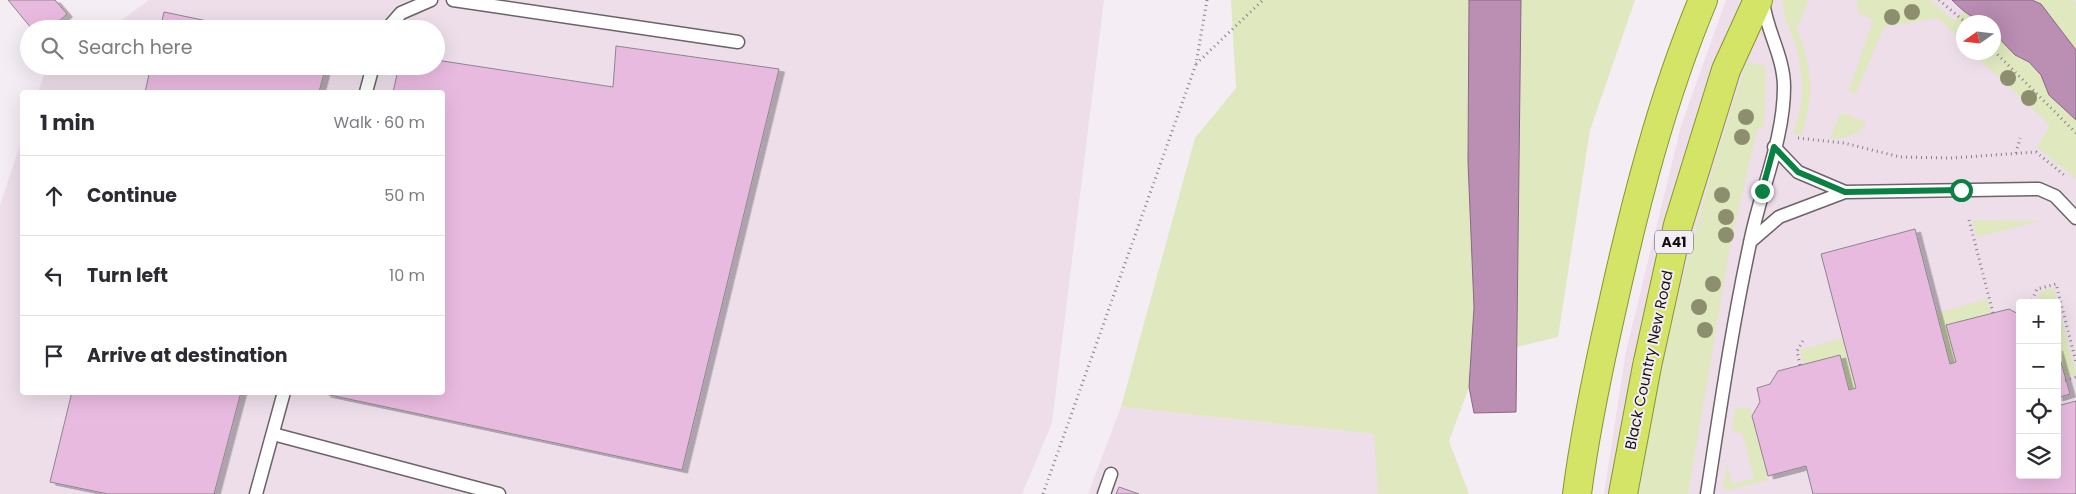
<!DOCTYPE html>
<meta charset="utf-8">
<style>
body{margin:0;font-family:Poppins,sans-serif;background:#f2f2f3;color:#2b2b33}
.controls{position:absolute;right:15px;bottom:15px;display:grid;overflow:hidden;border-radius:5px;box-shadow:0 5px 20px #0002}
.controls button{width:45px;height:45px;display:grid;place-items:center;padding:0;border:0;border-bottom:1px solid #e1e1e2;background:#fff;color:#2b2b33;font:25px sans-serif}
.compass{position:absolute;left:1956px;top:15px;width:45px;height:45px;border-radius:50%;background:#fff;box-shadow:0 5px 20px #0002;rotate:256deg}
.stop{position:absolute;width:15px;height:15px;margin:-11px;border:4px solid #0b8043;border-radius:50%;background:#fff}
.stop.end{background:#0b8043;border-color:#fff;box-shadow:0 1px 5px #0008}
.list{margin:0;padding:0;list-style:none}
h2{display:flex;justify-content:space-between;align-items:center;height:65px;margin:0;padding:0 20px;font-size:21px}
h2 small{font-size:16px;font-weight:400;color:#7c7c81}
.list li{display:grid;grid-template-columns:32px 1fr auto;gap:15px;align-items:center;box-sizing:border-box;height:80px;padding:0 20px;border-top:1px solid #e1e1e2}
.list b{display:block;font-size:19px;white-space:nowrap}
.list em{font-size:16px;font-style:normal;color:#7c7c81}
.icon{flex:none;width:28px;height:28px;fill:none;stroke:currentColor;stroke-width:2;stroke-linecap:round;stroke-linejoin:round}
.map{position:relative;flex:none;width:2076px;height:494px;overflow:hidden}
.search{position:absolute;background:#fff;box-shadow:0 5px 20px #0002;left:20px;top:20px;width:425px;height:55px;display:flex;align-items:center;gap:12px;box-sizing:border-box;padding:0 18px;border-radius:28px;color:#7c7c81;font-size:19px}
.panel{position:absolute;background:#fff;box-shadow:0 5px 20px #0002;left:20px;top:90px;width:425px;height:305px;border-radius:5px}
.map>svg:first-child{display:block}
</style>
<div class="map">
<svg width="2076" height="494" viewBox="0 0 2076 494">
<defs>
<filter id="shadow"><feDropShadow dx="5.5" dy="3" stdDeviation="0" flood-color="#0004"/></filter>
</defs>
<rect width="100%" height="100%" fill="#f5edf4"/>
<path fill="#eddeea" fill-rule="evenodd" d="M149 0H1104L1052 423 1022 494H0V205L22 139V392H442V92H38L44 75 57 66H436V29H109Z
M1726 0H2076V494H1604L1626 351 1681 126ZM1964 22H1994V52H1964ZM2020 303H2057V475H2020Z
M1121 407 1393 436 1408 494H1088Z"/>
<path fill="#dfe8be" d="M1231 0H1469L1468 162 1474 307 1469 387 1449 441 1469 494H1378L1374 434 1121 407 1195 138 1236 88Z
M1521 0H1635L1590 130 1558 337 1517 347Z
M1782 0H1809L1797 27C1812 72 1815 89 1802 135L1793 134C1804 104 1805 74 1795 44 1789 28 1783 17 1782 0Z
M1857 0H1930L1954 21 1964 12 1981 22H1964L1963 43 1938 18 1884 27 1856 93H1851L1849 90 1873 20 1858 13Z
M2032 0H2073L2076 3V50L2041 4Z
M1994 33 2015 55 2029 61 2041 75 2049 95 2076 120V179L2037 147 2050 125 1973 53 1994 52Z
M1751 62 1764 66 1766 71 1764 126 1757 130 1730 247 1688 494H1639C1662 348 1699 205 1746 65Z
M1840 114H1847L1866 122C1859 136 1844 139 1830 138Z
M1972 220 2040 221 1977 237Z
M2054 288 2076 374 2065 377 2057 348V303H2036L2041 291Z
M1987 299 1991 313 1946 325 1956 362 1950 364 1937 313Z
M1843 338 1856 388 1849 390 1840 355 1804 364 1800 350Z
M1735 408H1750L1768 480 1729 490 1724 489 1723 485 1727 464 1732 484 1754 478 1742 432 1737 433 1732 429Z"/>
<path fill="#bb8eb3" stroke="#886883" d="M1469 0H1521L1516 412 1474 413 1469 387 1474 307 1468 162Z
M1952 0H2032L2041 4 2076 50V120L2049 95 2041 75 2029 62 2015 55 1994 33V22C1975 22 1964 12 1952 0Z"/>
<path fill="#e9bae0" stroke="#8d858b" filter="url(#shadow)" d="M8 0H55L67 14 50 29H32Z
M164 12 246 29H160Z
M616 46 779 69 682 470 325 394 442 392V92H393L399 66H436V60L613 87Z
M151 66H326L319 92H145Z
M1915 229 1950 364 1956 362 1946 325 2009 309 2020 315V475H2057V406L2076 401V494H1813L1806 466 1768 476 1752 416 1760 402 1757 388 1770 384 1778 371 1840 355 1849 390 1856 388 1821 254Z
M2057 348 2070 394 2057 398Z
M72 392H241L214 494H108L50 482Z
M1119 487 1139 494H1116Z"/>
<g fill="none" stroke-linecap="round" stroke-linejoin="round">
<defs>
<path id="service" d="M453 0 738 42
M387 29 401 13 431 0
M366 92 373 66
M1774 147 1798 172 1845 192
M1750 242 1779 217 1845 192 2039 189 2055 196 2076 218
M273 434 499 494
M256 494 284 392
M1104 494 1111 474
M1707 494C1720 410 1732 326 1750 243 1760 191 1784 140 1784 87 1784 57 1767 32 1763 2"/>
<path id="trunk" d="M1577 494C1585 431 1598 370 1612 308 1635 204 1662 98 1703 0
M1623 494 1647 366 1678 225 1726 70 1758 0"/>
</defs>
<use href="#service" stroke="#6a6469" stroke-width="15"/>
<use href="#trunk" stroke="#89962f" stroke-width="30"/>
<path stroke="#868186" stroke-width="3" stroke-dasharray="1 4" stroke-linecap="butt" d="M1207 0 1196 64 1263 0
M1939 0 1965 22
M1994 51 2076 133
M1798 138 1844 143 1900 157 1952 158 2036 152 2064 175
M2016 153 2020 138
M1969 220 1993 313
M2028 303 2032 300 2037 289 2056 284 2076 362
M2020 309V310
M1800 365 1797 351 1804 339
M2065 380 2076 377
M1043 494 1196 64"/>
<use href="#service" stroke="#fff" stroke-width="12"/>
<use href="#trunk" stroke="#d4e466" stroke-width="28"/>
</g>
<g fill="#8d8e6e">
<circle cx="1912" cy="12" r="8"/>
<circle cx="1892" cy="17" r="8"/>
<circle cx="2008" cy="78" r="8"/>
<circle cx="2029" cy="98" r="8"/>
<circle cx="1746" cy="117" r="8"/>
<circle cx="1742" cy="137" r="8"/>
<circle cx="1722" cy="195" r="8"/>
<circle cx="1726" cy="217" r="8"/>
<circle cx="1726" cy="235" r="8"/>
<circle cx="1713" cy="284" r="8"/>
<circle cx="1699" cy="307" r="8"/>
<circle cx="1705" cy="330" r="8"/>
</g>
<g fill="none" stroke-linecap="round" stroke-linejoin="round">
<path stroke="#0b8043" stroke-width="6" d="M1762 191 1774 147 1798 172 1845 192 1961 190"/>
</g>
<g text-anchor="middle" stroke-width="4" stroke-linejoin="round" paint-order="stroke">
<rect fill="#f5edf4" stroke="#565256" stroke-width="1" x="1655" y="230.5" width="38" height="23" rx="4"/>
<g font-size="14" font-weight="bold" fill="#120f12">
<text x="1674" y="247">A41</text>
</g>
<g font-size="15" fill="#120f12" stroke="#f5edf4">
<text transform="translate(1649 360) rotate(-78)" y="5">Black Country New Road</text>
</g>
</g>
</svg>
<div class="controls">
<button>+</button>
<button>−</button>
<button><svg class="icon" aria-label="locate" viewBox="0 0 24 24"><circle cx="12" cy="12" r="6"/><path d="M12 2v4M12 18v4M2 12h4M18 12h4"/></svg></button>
<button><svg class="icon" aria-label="layers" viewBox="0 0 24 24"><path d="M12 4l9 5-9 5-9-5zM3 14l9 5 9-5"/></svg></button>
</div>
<svg class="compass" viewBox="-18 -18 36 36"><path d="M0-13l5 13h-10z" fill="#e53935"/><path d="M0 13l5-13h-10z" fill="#7c7c81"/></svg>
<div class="stop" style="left:1961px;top:190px"></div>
<div class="stop end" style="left:1762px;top:191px"></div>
<div class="search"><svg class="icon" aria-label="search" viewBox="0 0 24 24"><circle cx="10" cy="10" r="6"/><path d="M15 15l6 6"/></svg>Search here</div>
<section class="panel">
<h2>1 min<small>Walk · 60 m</small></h2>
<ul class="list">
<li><svg class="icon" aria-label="ahead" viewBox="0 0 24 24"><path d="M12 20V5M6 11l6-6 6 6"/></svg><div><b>Continue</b></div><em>50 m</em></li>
<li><svg class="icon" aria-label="left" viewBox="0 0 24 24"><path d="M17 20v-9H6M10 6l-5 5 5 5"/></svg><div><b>Turn left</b></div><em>10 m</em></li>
<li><svg class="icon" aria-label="arrive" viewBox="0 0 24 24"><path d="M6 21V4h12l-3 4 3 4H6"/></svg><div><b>Arrive at destination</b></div></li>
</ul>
</section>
</div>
